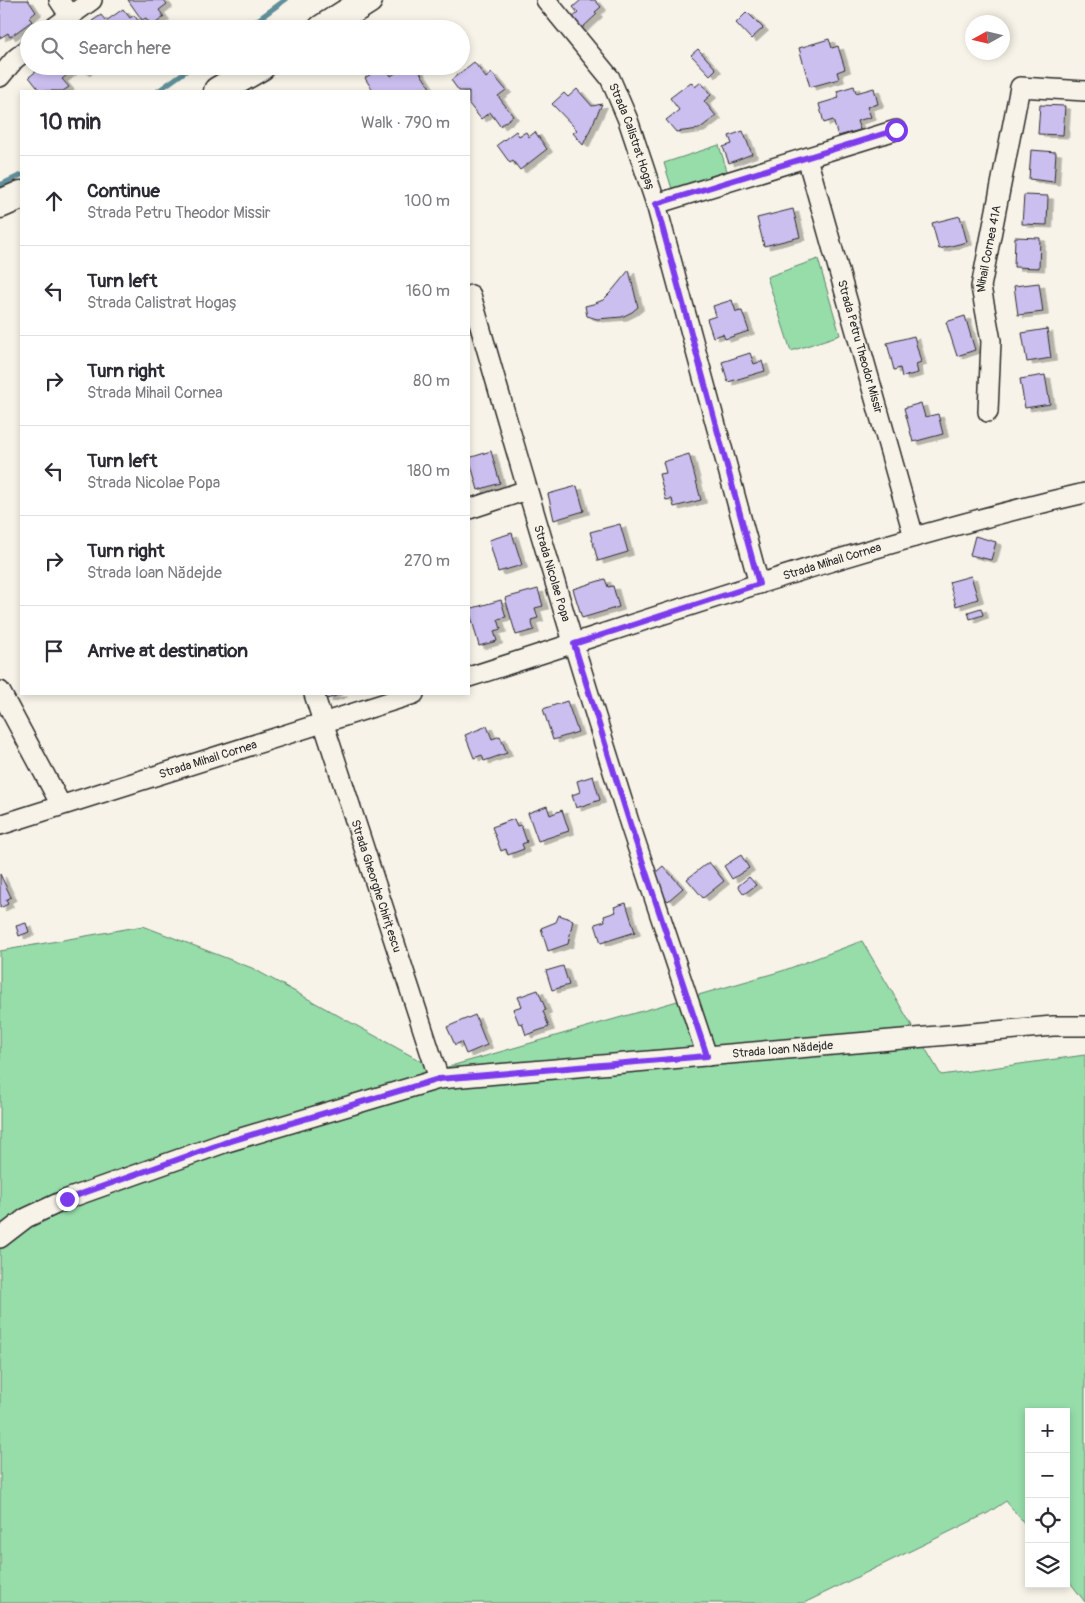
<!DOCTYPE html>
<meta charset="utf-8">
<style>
body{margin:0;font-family:Pangolin,sans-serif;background:#f7f7f7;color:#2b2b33}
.controls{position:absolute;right:15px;bottom:15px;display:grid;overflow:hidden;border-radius:0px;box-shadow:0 2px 8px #0003}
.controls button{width:45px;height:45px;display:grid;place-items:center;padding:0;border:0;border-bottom:1px solid #e1e1e2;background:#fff;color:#2b2b33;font:25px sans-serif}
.compass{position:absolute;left:965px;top:15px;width:45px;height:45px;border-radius:50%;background:#fff;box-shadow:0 2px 8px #0003;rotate:262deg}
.stop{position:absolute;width:15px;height:15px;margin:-11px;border:4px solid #7c3aed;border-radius:50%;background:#fff}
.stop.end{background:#7c3aed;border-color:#fff;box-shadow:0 1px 5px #0008}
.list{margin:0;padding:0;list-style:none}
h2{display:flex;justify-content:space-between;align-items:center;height:65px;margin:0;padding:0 20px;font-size:21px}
h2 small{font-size:16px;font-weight:400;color:#7c7c81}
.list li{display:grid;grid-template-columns:32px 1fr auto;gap:15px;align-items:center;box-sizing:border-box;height:90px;padding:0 20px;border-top:1px solid #e1e1e2}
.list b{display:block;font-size:19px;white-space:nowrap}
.list p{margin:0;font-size:16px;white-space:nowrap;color:#7c7c81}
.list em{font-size:16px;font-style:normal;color:#7c7c81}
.icon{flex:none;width:28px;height:28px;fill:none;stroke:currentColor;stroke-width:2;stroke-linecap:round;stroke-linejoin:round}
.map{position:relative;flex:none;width:1085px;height:1603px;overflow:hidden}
.search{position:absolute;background:#fff;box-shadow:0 2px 8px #0003;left:20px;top:20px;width:450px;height:55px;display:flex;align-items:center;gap:12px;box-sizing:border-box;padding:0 18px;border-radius:28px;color:#7c7c81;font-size:19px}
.panel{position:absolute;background:#fff;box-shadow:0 2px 8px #0003;left:20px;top:90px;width:450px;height:605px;border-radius:0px}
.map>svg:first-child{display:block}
</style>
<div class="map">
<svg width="1085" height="1603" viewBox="0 0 1085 1603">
<defs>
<filter id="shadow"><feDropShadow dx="5.5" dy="3" stdDeviation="0" flood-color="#0004"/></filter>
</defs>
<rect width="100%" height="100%" fill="#f7f3e8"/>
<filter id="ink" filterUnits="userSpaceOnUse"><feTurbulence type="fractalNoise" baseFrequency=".02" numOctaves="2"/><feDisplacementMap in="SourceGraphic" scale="10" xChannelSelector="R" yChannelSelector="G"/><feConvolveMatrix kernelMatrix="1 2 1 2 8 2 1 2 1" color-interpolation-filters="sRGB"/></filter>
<g filter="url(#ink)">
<path fill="#96ddaa" stroke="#60846a" d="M719 145 727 171 672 189 664 163Z
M818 259 840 335 791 351 767 277Z
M143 926 252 968 437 1070 782 971 862 941 941 1075 1085 1055V1602L1066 1577V1412H1029V1529L1006 1501 988 1513 804 1603H0V951Z"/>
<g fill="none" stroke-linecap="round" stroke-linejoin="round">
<path stroke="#608f99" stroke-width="5" d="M245 29 285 0
M158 91 193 66
M0 185 21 175"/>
</g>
<path fill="#cbbff0" stroke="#2b2b2b" filter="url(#shadow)" d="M0 0H28L36 12 29 18 32 21 10 37 8 33 0 38Z
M128 0H164L167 4 159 10 164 17 152 26 146 18 142 20Z
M581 0H595L601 7 595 12 597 14 581 29 572 18 578 13 573 7Z
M123 9 130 18 134 15 139 22 135 25 137 29H98L92 21 101 15 106 21Z
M747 12 763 28 751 39 736 23Z
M829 39 832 48 838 46 845 69 837 72 839 79 810 87 799 48Z
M698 49 716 69 710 75 691 55Z
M474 62 486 78 492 73 506 90 498 96 513 116 500 126 490 112 481 119 469 104V91H459L451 80Z
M43 66H78L62 79 69 87 63 91H40L29 77Z
M78 66H93L84 73Z
M383 66H385L391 76 406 66H416L432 91H373L365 78Z
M691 82 695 87 701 82 711 95 704 101 716 116 699 129 676 132 666 120 679 110 670 98Z
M854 86 856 93 874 88 878 104 867 107 871 117 857 121 860 130 838 136 833 120 824 123 819 104 839 98 837 91Z
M577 89 592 106 602 104 583 145 573 133 577 130 552 104 564 93 568 97Z
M1040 105 1065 106 1063 135 1038 134Z
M516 131 519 136 526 132 529 137 535 132 547 149 520 170 513 161 510 163 497 145Z
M743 131 752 154 729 163 723 147 732 144 729 136Z
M1031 150 1056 152 1054 182 1029 179Z
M1024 195 1048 196 1047 225 1022 224Z
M793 209 800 237 764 246 757 218Z
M960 216 967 242 939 249 932 223Z
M1015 237 1040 238 1039 268 1014 267Z
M629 270 638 307 632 312 622 317 597 319 587 316 585 306 593 304 603 300 611 292Z
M1039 283 1043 312 1018 315 1014 286Z
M732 300 736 312 742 311 749 331 725 339 723 334 713 337 707 319 716 316 713 306Z
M965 316 975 350 957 356 946 322Z
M1047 329 1051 358 1027 362 1022 333Z
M914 336 921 362 916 364 918 373 902 377 900 368 894 370 887 343Z
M750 353 754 364 762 361 765 371 728 382 722 362Z
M1045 375 1050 404 1025 408 1020 379Z
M921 403 925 417 938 414 943 434 913 442 904 408Z
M491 451 500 483 478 490 469 458Z
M689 454 701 500 674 507 672 499 666 500 659 474 666 473 663 462Z
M577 486 584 511 554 520 548 494Z
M620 524 628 552 598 561 590 532Z
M512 533 522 565 498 572 489 540Z
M975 536 996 542 991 560 970 555Z
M971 576 978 599 956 606 949 582Z
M605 579 608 587 613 586 619 607 582 618 573 589Z
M538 589 543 606 535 608 538 618 531 620 534 630 516 635 505 598Z
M501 600 506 617 498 619 501 629 494 631 497 641 479 646 469 609Z
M981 608 983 615 970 619 968 612Z
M326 694H342L327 699Z
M567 701 578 732 553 740 543 709Z
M487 726 492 739 500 736 507 753 484 761 482 755 474 758 465 735Z
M593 776 600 800 576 808 572 795 580 792 577 781Z
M547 806 550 815 562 810 569 831 538 841 528 813Z
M514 819 517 826 521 825 527 842 522 844 524 849 508 855 506 849 501 851 492 827Z
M741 855 749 868 732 879 724 866Z
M709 862 724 881 703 898 687 879Z
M663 866 683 888 668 901 648 879Z
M0 874 11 897 6 900 8 904 0 908Z
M749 877 756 885 744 894 738 886Z
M626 903 635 932 601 943 595 924 605 921 604 916 616 912 614 907Z
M559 915 573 920 568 944 548 951 541 928 556 922Z
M26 923 29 932 19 936 16 926Z
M563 966 569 985 552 990 546 971Z
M538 990 546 1010 543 1011 549 1027 526 1035 522 1023 519 1024 513 1009 522 1006 518 997Z
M475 1015 487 1045 466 1054 461 1042 455 1045 447 1027Z"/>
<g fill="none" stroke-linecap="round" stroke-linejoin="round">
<defs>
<g id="street">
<path d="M59 0 69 15"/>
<path id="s1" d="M546 0 610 78 628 120 656 204 759 584"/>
<path d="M52 29 92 0"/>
<path d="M0 77 15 59 29 48"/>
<path id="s2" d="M807 158 914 537"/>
<path d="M656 204 896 130"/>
<path id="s3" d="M471 295C522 473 574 651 631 828 656 904 682 980 707 1056"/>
<path id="s4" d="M988 412 991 341 981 287 1020 87 1085 91"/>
<path d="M469 509 527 490"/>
<path id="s5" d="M469 677C673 612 876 541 1085 493"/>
<path d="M0 691 61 805"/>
<path id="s6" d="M314 694 439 1079"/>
<path id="s7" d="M0 825 414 694"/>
<path id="s8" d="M0 1238 26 1218 67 1199 224 1143 439 1079 1053 1026H1085"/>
</g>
<path id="primary" d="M322 29 368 0
M218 91 261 66
M0 204 21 195"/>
</defs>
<use href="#street" stroke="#2b2b2b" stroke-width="22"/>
<use href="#primary" stroke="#2b2b2b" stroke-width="31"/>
<use href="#street" stroke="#f7f3e8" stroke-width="19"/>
<use href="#primary" stroke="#f7f3e8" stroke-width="28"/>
</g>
</g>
<g fill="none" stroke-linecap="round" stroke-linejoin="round" filter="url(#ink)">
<path stroke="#7c3aed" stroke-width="6" d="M67 1199 224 1143 439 1079 707 1056 631 827 574 644 759 584 656 204 896 130"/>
</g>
<g text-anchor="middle" stroke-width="4.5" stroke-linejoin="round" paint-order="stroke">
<g font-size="12" fill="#2b2b2b" stroke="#f7f3e8">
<text dy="4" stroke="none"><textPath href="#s1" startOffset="164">Strada Calistrat Hogaș</textPath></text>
<text dy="4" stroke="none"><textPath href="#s4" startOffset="165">Mihail Cornea 41A</textPath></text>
<text dy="4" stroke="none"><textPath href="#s2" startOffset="196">Strada Petru Theodor Missir</textPath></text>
<text dy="4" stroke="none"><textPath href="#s5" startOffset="381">Strada Mihail Cornea</textPath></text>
<text dy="4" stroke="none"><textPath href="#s3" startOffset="290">Strada Nicolae Popa</textPath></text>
<text dy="4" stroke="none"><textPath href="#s7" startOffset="218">Strada Mihail Cornea</textPath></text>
<text dy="4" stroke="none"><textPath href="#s6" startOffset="202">Strada Gheorghe Chirițescu</textPath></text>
<text dy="4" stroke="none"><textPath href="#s8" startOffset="814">Strada Ioan Nădejde</textPath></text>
</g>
</g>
</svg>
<div class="controls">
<button>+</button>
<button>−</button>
<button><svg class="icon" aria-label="locate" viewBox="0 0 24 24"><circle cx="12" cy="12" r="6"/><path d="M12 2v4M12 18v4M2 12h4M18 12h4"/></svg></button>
<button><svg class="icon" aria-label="layers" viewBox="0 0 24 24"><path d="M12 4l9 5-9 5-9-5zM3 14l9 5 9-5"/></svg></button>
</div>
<svg class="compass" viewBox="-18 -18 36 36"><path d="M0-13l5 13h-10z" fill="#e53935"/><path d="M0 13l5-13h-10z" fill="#7c7c81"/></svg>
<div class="stop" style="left:896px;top:130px"></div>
<div class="stop end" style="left:67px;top:1199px"></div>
<div class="search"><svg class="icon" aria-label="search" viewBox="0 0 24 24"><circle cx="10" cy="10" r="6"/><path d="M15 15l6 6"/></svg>Search here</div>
<section class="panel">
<h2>10 min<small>Walk · 790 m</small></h2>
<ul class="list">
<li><svg class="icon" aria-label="ahead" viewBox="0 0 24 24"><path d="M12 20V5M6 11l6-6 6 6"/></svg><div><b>Continue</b><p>Strada Petru Theodor Missir</p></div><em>100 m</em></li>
<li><svg class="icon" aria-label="left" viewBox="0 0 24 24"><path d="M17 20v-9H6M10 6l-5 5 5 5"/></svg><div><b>Turn left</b><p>Strada Calistrat Hogaș</p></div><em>160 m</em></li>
<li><svg class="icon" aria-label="right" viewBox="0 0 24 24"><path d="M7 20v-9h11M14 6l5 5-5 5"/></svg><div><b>Turn right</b><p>Strada Mihail Cornea</p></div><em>80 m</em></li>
<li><svg class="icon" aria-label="left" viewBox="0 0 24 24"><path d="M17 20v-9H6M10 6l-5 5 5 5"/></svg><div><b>Turn left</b><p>Strada Nicolae Popa</p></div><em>180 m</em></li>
<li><svg class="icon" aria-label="right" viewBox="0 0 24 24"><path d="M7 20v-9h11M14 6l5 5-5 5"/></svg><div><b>Turn right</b><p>Strada Ioan Nădejde</p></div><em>270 m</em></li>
<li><svg class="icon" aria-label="arrive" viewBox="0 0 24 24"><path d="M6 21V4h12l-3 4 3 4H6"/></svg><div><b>Arrive at destination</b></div></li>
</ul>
</section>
</div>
